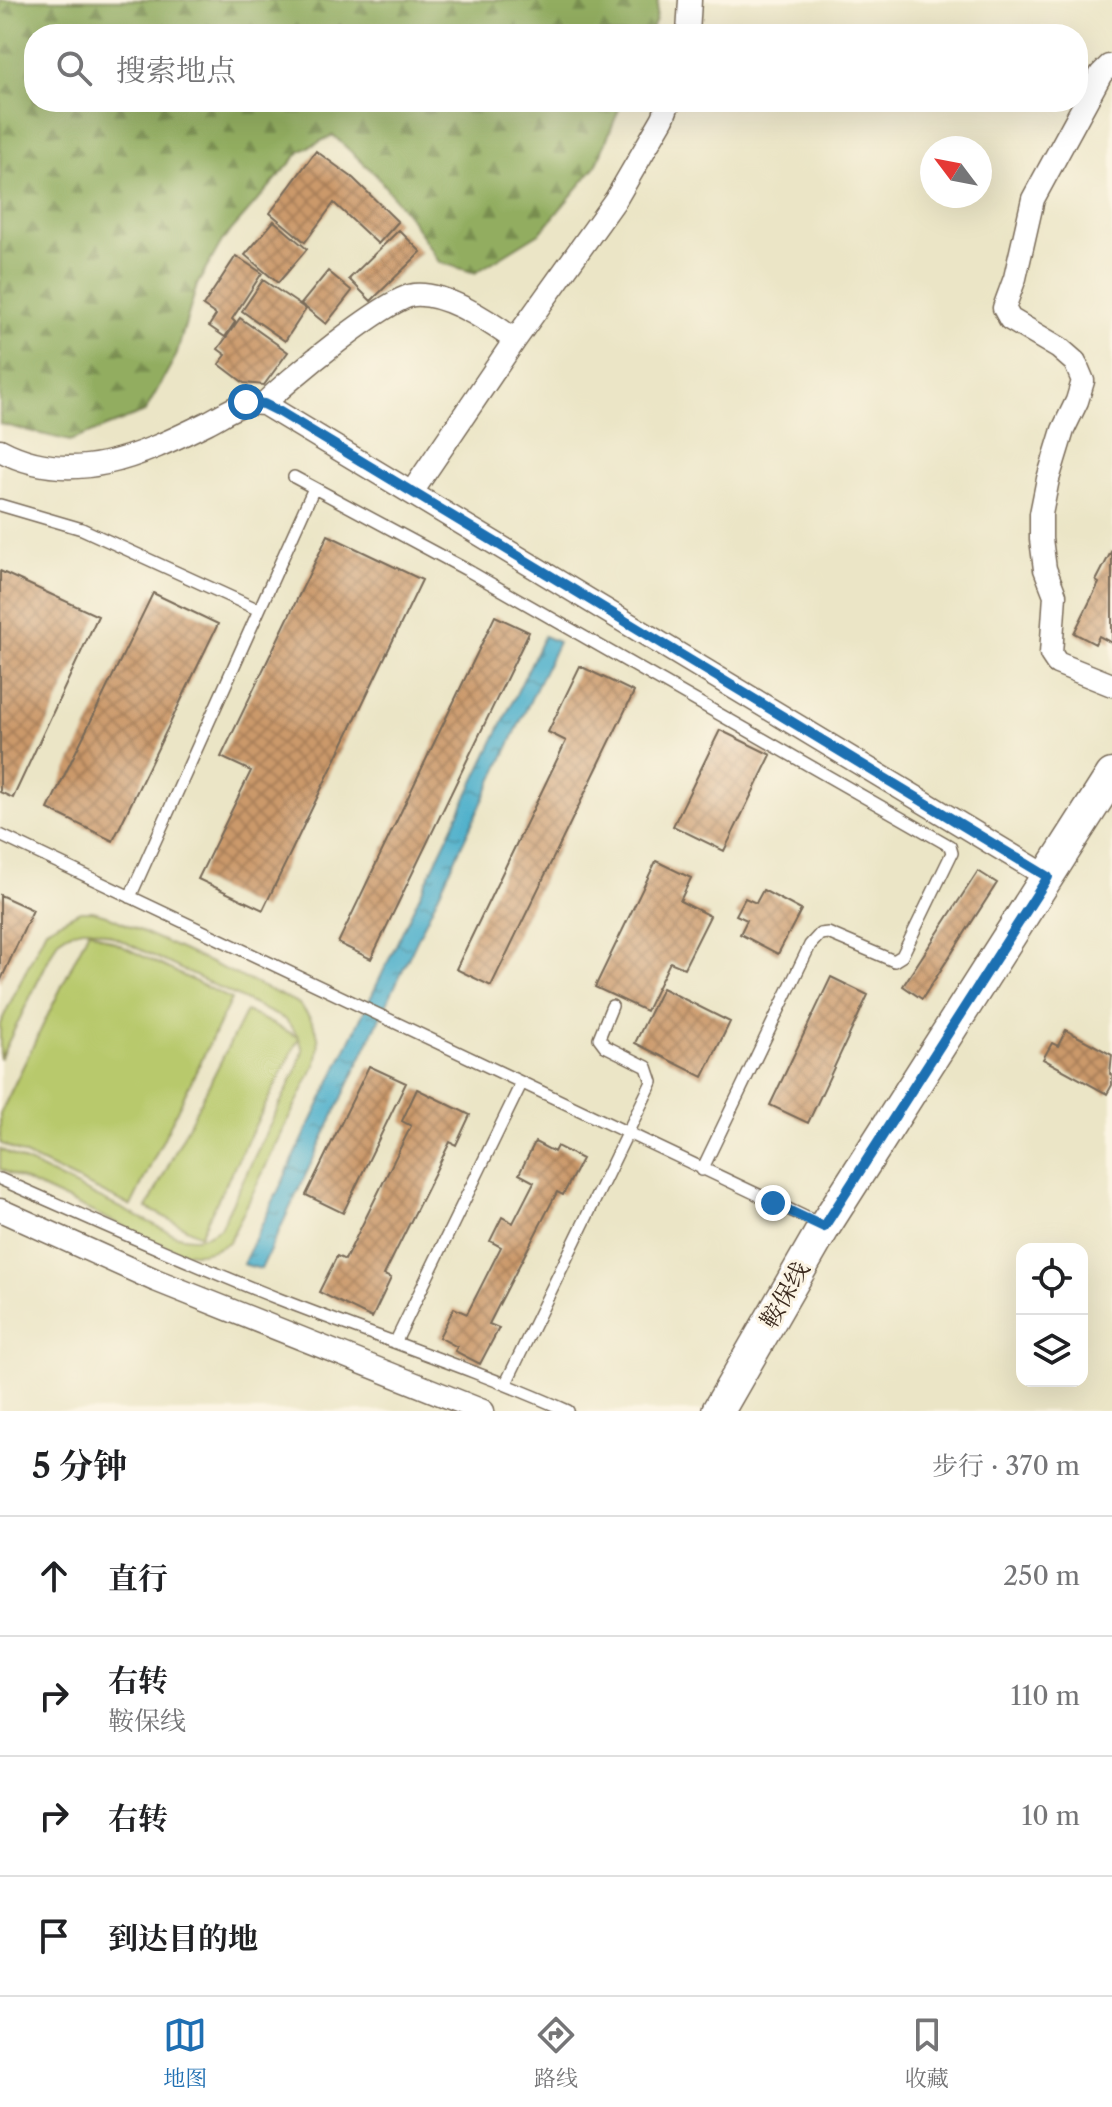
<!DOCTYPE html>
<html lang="zh">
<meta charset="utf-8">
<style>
body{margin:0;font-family:"Libre Caslon Text","Noto Serif SC",serif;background:#f2f2f2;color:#202124}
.controls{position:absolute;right:24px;bottom:24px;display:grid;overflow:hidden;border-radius:16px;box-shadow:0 8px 32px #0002}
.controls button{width:72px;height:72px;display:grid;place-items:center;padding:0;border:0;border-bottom:2px solid #e0e0e0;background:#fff;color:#202124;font:40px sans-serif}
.compass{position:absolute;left:920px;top:136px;width:72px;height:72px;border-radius:50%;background:#fff;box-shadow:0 8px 32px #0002;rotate:302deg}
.stop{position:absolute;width:24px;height:24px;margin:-18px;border:6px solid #1f6fb2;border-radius:50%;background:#fff}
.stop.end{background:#1f6fb2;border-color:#fff;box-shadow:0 2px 8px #0008}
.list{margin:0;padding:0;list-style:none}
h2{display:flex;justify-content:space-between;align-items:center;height:104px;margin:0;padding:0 32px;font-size:34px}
h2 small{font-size:26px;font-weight:400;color:#757577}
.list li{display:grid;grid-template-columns:52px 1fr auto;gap:24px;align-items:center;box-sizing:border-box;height:120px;padding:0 32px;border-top:2px solid #e0e0e0}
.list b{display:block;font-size:30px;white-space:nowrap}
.list p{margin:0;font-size:26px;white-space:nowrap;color:#757577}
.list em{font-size:26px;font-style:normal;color:#757577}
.icon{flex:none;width:44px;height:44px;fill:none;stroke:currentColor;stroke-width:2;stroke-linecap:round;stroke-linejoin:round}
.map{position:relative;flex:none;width:1112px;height:1411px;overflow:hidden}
.search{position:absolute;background:#fff;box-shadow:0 8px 32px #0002;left:24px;right:24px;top:24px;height:88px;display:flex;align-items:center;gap:20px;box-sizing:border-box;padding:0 28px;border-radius:32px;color:#757577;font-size:30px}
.sheet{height:584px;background:#fff}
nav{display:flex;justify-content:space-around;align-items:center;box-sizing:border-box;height:112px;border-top:2px solid #e0e0e0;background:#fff;font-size:22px;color:#757577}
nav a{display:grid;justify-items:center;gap:4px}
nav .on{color:#1f6fb2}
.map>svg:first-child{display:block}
</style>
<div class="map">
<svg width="1112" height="1411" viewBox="0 0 1112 1411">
<defs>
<pattern id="forest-firs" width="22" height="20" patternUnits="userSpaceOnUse" patternTransform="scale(2)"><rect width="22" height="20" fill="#92ad60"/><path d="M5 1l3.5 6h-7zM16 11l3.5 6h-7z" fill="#788d4f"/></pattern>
<pattern id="water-ripples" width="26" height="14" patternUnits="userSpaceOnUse" patternTransform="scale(2)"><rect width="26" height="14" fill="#4cafcb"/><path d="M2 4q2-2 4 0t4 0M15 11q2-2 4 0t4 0" fill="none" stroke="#408fa4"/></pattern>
<pattern id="building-cross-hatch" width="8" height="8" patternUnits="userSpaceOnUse" patternTransform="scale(2)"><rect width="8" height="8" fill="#cb996b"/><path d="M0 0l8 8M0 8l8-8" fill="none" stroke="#a67d57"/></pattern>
</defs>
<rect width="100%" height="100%" fill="#fcf5e5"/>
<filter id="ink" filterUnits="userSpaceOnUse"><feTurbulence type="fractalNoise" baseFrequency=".0125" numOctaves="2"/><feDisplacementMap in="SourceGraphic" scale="16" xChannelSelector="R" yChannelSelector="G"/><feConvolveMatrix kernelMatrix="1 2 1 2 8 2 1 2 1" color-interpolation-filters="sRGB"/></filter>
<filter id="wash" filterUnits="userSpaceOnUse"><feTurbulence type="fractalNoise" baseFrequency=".006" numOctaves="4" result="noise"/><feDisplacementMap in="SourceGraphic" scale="32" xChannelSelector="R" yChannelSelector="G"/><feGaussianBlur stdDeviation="1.8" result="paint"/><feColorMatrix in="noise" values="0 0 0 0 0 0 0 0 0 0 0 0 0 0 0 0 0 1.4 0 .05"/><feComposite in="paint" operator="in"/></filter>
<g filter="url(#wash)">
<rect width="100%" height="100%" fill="#ebe5c6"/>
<path fill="url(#forest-firs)" stroke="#666c3f" stroke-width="2" d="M0 0H658L656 19 650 34H34V102H622L596 166 541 232 475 273 439 262 411 219 375 174 333 135 301 151 222 241 197 285 176 356 145 412 70 441 0 424Z"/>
<path fill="#b8c96c" stroke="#7a7a45" stroke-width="2" d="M80 911H93L106 915 298 1003C316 1023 323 1036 316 1063L229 1242C210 1254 194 1256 172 1249L0 1169V1149L175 1235C193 1241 205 1238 220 1228L296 1071 303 1050 299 1038 200 1235 147 1208 246 1011 299 1037 286 1020 108 934C88 926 75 927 58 940L0 1059V1024L46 929Z
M89 930 231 999 131 1206 0 1143V1114Z"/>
<path fill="url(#water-ripples)" stroke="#446c74" stroke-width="2" d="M544 636 558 642 261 1269 243 1264Z"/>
<g id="blocks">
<path fill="url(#building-cross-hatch)" d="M316 151 353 178 398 222 378 244 334 203 305 242 270 213Z
M274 221 307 249 278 283 245 255Z
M399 230 421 252 371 301 349 279Z
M236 256 262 273 232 319 235 322 225 337 209 326 216 315 203 306Z
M328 271 352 291 326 324 301 304Z
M263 280 306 309 285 341 242 311Z
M240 318 288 352 264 385 244 383 219 364 226 355 218 349Z
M328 535 422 580 263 910 198 879 251 771 221 757Z
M1112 550V643L1099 636 1095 644 1074 633 1099 583 1096 581Z
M0 571 98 616 13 798 0 792Z
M153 593 218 624 113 841 48 809Z
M495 616 529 632 371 959 338 943Z
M580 666 634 692 491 986 456 969 566 741 548 732Z
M720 730 771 755 724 851 673 826Z
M656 861 691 878 680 901 710 916 684 968 670 962 646 1011 595 987Z
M978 871 997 883 922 999 903 986Z
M763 890 801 910 778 954 740 934 747 920 736 915 745 898 756 903Z
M0 895 33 910 0 982Z
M831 977 868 995 808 1123 770 1105Z
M662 988 730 1022 703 1077 635 1043Z
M1066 1030 1112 1055 1110 1074 1112 1075V1085L1107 1094 1043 1059 1052 1043 1058 1046Z
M369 1066 406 1083 343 1213 306 1195Z
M417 1089 470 1115 456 1145 450 1142 384 1275 391 1278 372 1318 319 1292 337 1256 345 1260 411 1126 402 1121Z
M535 1142 554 1152 557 1146 582 1159 563 1195 557 1192 489 1324 499 1328 480 1364 455 1351 457 1347 439 1337 454 1308 467 1314 501 1247 490 1241 502 1217 513 1223 534 1182 519 1174Z"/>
</g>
</g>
<g filter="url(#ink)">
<use href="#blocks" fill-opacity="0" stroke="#796b59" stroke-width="2"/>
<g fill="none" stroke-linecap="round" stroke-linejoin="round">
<defs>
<path id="lane" d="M294 477 467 570 950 846 952 853 902 956 894 961 828 933 820 934 810 945 702 1170
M0 505 82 529 259 610
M0 835 824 1226
M130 897 314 488
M0 1179C93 1220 185 1262 279 1299 376 1337 474 1369 568 1411
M396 1341 521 1084
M506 1383 652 1082 647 1067 605 1046 599 1038 612 1006"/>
<path id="street" d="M688 34 690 0
M1112 66H1109L1101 74 1033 199 1015 278 1004 308 1010 319 1059 348 1075 362 1083 381 1077 401 1063 430 1048 479 1041 514V539L1045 569 1055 595 1051 654 1057 663 1112 685
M264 404C285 382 388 297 414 295 446 292 490 322 515 340
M0 450C72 488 140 456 207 423 229 412 238 401 264 404L1048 877
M412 492 515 340 616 199 663 118 669 102
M0 1210 155 1280 483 1411"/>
<path id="secondary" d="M718 1411 824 1227 1112 775"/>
</defs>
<use href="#lane" stroke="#796b59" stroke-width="14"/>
<use href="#street" stroke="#796b59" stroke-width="25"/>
<use href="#secondary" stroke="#796b59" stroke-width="35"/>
<use href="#lane" stroke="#fff" stroke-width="11"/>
<use href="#street" stroke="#fff" stroke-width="22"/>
<use href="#secondary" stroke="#fff" stroke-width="32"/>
</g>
</g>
<g fill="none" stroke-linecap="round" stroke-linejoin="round" filter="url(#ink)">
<path stroke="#1f6fb2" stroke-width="10" d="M246 402 264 404 280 412 1048 877 824 1227 773 1203"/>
</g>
<g text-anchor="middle" stroke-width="6" stroke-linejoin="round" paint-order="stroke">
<g font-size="24" fill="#3b2a1e" stroke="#fcf5e5">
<text transform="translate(785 1295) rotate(-60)" y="8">鞍保线</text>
</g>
</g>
</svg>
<div class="controls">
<button><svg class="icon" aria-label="locate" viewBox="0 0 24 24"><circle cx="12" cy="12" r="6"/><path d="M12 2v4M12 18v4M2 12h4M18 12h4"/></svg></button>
<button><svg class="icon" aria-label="layers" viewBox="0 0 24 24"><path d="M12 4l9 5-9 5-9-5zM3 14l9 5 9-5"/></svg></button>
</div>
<svg class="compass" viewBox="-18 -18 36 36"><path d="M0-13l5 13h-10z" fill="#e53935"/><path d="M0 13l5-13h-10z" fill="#757577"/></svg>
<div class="stop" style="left:246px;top:402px"></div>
<div class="stop end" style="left:773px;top:1203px"></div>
<div class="search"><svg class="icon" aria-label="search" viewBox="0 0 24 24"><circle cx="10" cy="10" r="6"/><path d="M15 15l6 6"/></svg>搜索地点</div>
</div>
<section class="sheet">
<h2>5 分钟<small>步行 · 370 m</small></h2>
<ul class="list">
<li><svg class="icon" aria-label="ahead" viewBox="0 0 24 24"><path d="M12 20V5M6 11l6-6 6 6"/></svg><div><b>直行</b></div><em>250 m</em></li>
<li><svg class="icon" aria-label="right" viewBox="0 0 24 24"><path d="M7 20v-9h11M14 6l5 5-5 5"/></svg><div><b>右转</b><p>鞍保线</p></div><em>110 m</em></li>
<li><svg class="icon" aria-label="right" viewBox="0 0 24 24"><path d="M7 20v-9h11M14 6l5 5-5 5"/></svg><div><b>右转</b></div><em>10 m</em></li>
<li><svg class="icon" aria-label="arrive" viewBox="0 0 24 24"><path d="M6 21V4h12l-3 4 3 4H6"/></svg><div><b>到达目的地</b></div></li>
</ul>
</section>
<nav>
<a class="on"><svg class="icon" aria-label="map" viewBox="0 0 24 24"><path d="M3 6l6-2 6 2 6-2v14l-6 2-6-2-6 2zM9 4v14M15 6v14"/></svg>地图</a>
<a><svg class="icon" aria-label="directions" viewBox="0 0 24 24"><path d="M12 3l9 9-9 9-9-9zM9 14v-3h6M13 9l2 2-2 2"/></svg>路线</a>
<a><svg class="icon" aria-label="saved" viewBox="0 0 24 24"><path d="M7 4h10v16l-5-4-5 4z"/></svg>收藏</a>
</nav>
